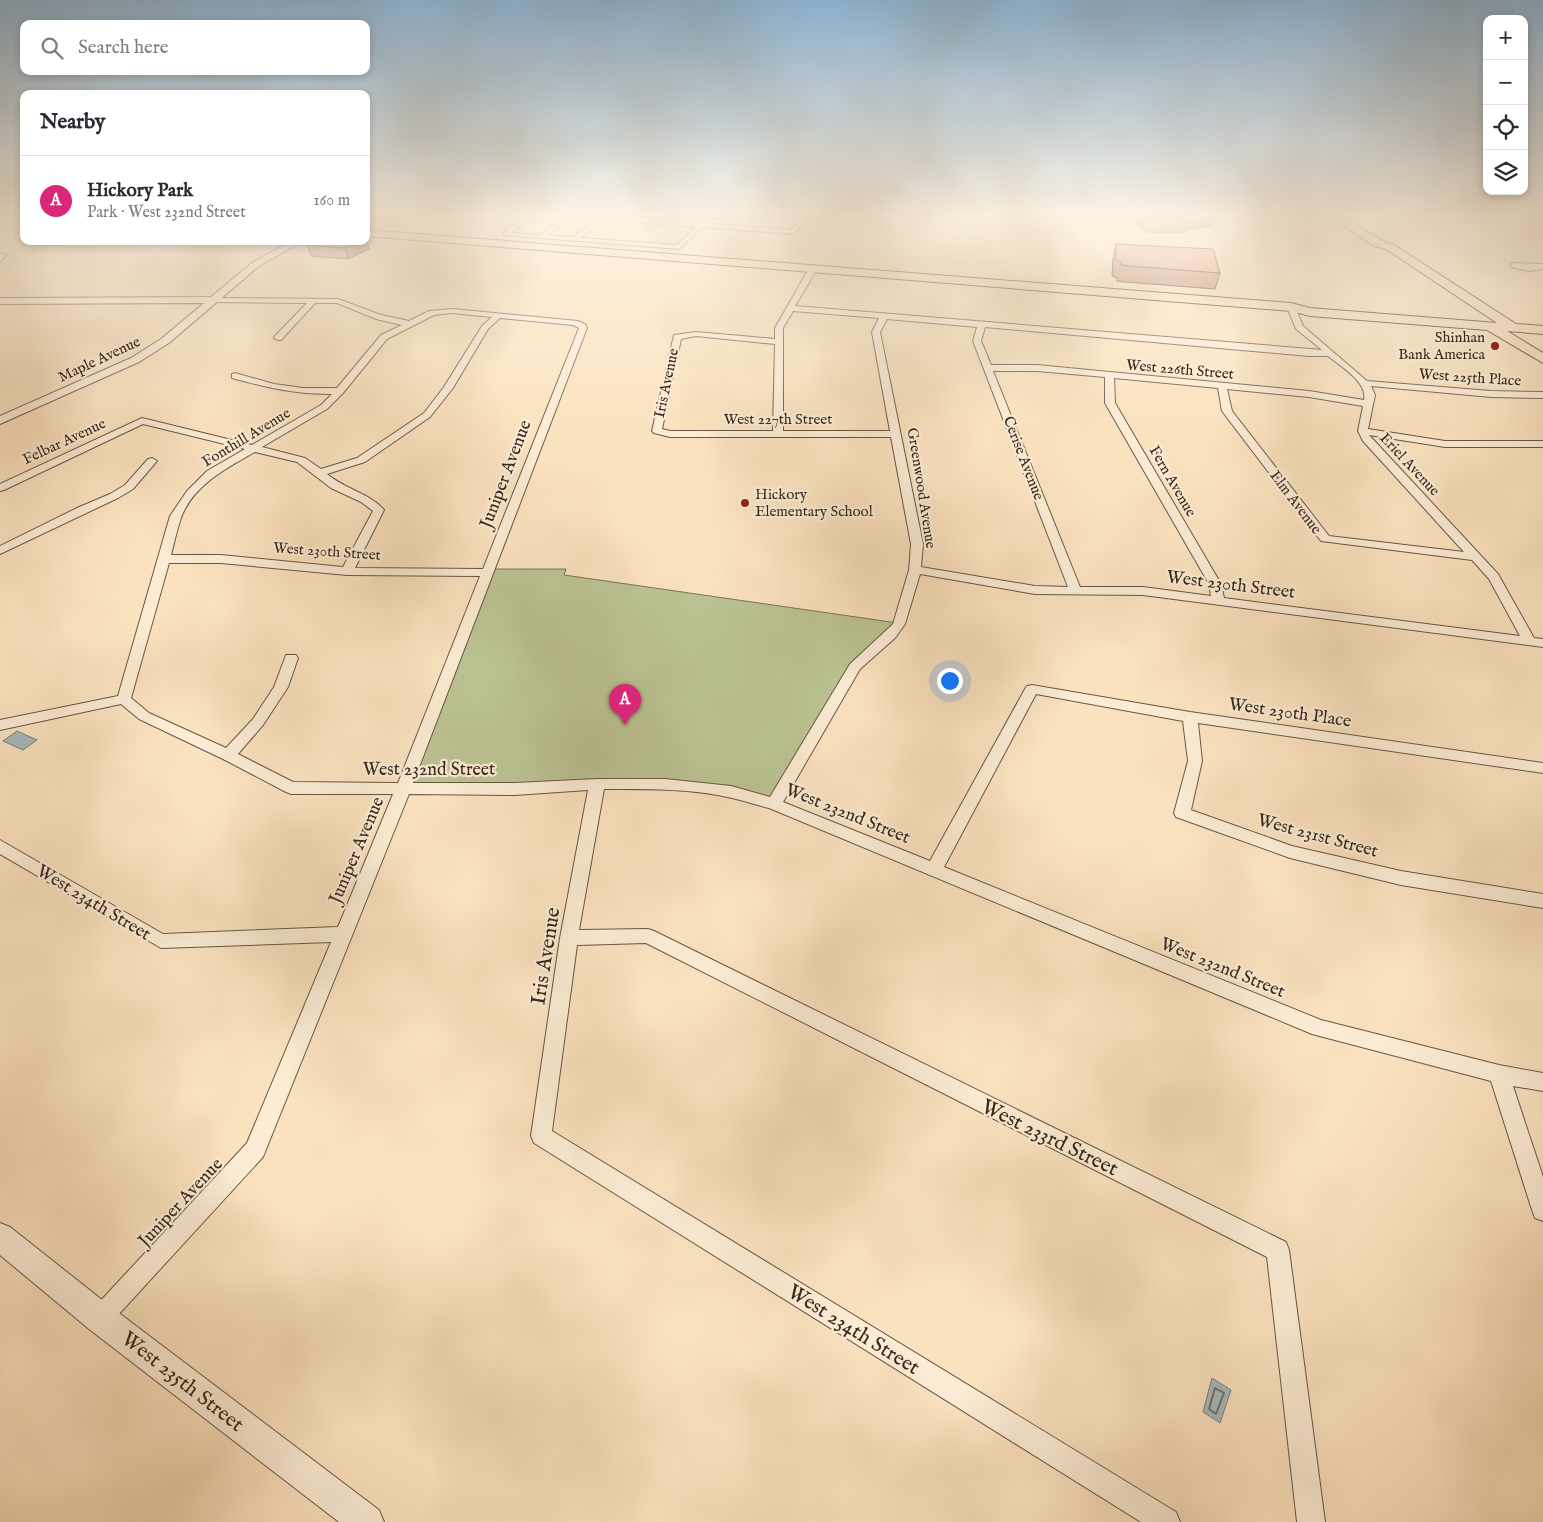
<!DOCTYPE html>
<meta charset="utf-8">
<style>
body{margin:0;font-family:"IM FELL English",serif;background:#f2f2f3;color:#2b2b33}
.controls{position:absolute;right:15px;top:15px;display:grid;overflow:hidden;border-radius:10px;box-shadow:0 2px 8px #0003}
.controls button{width:45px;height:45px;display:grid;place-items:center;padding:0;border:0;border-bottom:1px solid #e1e1e2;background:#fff;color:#2b2b33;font:25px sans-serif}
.you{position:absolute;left:949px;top:680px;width:18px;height:18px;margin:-12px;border:4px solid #fff;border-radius:50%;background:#1a73e8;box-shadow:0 0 0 8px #1a73e833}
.badge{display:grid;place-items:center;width:32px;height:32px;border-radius:50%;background:#db2777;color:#fff;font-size:16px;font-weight:700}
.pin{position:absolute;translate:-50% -41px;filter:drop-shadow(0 1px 2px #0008)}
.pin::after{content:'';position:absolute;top:26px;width:18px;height:15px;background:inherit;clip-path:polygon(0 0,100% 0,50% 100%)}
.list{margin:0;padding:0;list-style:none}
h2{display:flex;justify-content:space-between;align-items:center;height:65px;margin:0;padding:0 20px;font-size:21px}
h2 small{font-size:16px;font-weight:400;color:#7c7c81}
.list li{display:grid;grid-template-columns:32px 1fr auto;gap:15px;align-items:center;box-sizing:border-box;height:90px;padding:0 20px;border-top:1px solid #e1e1e2}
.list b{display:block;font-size:19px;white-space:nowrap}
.list p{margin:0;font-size:16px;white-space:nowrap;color:#7c7c81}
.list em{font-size:16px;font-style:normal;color:#7c7c81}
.icon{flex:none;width:28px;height:28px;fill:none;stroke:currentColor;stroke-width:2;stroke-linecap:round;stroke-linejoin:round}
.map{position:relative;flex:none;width:1543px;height:1522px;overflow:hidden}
.search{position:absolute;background:#fff;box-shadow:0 2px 8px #0003;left:20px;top:20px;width:350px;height:55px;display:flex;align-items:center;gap:12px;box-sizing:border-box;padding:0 18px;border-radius:10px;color:#7c7c81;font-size:19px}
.panel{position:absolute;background:#fff;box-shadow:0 2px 8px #0003;left:20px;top:90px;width:350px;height:155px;border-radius:10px}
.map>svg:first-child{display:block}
</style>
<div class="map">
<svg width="1543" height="1522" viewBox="0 0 1543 1522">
<rect width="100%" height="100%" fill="#fbe2bf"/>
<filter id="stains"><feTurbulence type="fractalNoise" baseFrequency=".004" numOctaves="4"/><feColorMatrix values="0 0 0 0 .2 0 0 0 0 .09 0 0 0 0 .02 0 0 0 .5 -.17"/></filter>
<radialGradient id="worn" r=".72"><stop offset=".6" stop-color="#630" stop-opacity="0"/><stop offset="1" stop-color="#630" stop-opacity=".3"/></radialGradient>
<path fill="#bcc494" stroke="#7a7658" d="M491 569H566L564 575 898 623 872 649 773 802 698 785 405 788Z"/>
<path fill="#a5babd" stroke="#7a807d" d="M17 731 37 740 23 750 3 741Z
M1212 1378 1231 1390 1220 1423 1203 1412Z"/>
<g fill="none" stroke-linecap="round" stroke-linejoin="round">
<path stroke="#6f716c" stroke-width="2" d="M1215 1388 1224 1393 1216 1414 1209 1409Z"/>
<defs>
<path id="minor" d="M529 215H536L512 233 540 235 567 215H574L548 235 573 237 603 215 792 230 798 223 705 217 702 215 801 219 805 215H811L794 234 702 227 679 249 503 235V233ZM604 220 696 227 677 245 581 238Z
M0 253 6 255 0 262Z
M1511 263 1543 264V269L1529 271 1511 267Z
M810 267 817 269 795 306 1322 350 1296 329 1287 307 1291 305 1295 307 1303 326 1367 381 1491 391 1543 392V398L1491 397 1371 386 1375 395 1368 429 1445 441H1543V447H1445L1369 435 1498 574 1534 638 1543 639V647L1143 595 1035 594 920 574 905 624 895 638 860 669 783 802 930 861 1025 689 1027 686 1032 685 1190 712 1543 763V773L1198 723 1202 761 1191 810 1292 846 1401 871 1543 894V908L1401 885 1290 858 1176 817 1174 813 1188 761 1183 721 1036 694 944 867 1321 1020 1499 1065 1543 1073V1091L1513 1086 1543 1177V1221L1535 1218 1532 1210 1491 1081 1312 1034 769 808C757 805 744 801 732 798 690 788 646 789 604 789L579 930 648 929 654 931 1286 1242 1289 1250 1325 1522H1297L1267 1257 646 943 577 945 552 1131 1176 1512 1180 1522H1141L534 1143 531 1136 560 938 588 790 515 795 409 794 263 1157 108 1326 100 1330 92 1326 88 1318 92 1310 247 1143 331 942 161 948 0 854V840L163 934 338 927 393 794H291L286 792 223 759 139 719 121 704 0 730V720L118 696 170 516 187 491 207 471 245 449 143 424 4 490 0 491V484L142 418 252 445 321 405 332 394C294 394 268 388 232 378V374L235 373 274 384 303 388H337L381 335 402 325 376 319 337 303H315L281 340H278L274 338 275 336 307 303 214 302 210 300 211 298 338 299 381 315 409 321 429 311 452 309 578 321 585 324 587 328 413 783H515L597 779H665L731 786 770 797 850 664 893 624 909 570 911 544 891 437H670L654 433 652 431 674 335 696 332 775 339V328ZM793 311 879 318 872 332 890 431H783V328ZM452 313 492 317 482 326 444 387 424 413 357 458 321 469 305 458 262 447 327 409 343 393 387 339 434 315ZM500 318 573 325 579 328 483 569 355 568 384 510C371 494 345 489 327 474L365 462 430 417 453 388 488 329ZM887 319 977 327 973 341 1068 587 1035 586 921 567 923 544 880 332ZM985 327 1309 356H1328C1340 366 1368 382 1364 400L1309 391 1037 365H991L981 341ZM696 336 775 344 773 431H670L662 429 681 339ZM993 371H1037L1105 377V403L1209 584 1211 596 1143 587H1080ZM1114 378 1218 388 1222 411 1321 541 1472 560 1489 579 1520 636 1224 598 1221 584 1115 403ZM1227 389 1309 397 1363 406 1358 431 1363 441 1464 552 1329 536 1232 411ZM255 452 297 462 331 488 361 502 373 511 343 567 221 555H171C174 543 177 530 181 518 193 485 227 468 255 452ZM169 563H221L347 575 480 576 398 783 293 782 238 754 263 725 288 687 298 658 296 655H286L274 687 253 719 226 748 149 713 131 698Z
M152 458 157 461 133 489 118 498 0 554V546L77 508 110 494 125 485 148 459Z"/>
<path id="tertiary" d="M292 241H303L259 266 169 343 139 362 0 424V416L131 358 161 339 204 303 0 304V298L211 297 253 262Z
M0 1223 10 1227 111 1307 379 1510 384 1522H339L89 1329 0 1255Z"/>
<path id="primary" d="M1328 215C1349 213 1371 239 1394 245L1516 324 1543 326V334L1507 331 1543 353V363L1487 330 1310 316 1291 311 366 236V230L1291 303 1310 308 1497 323 1386 249 1374 246Z"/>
</defs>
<use href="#minor" stroke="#6a5645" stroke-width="2"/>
<use href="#tertiary" stroke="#6a5645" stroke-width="2"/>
<use href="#primary" stroke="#39281c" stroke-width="2"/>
<use href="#minor" fill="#fcecd5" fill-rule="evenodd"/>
<use href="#tertiary" fill="#fcecd5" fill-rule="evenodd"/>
<use href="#primary" fill="#fbe2bf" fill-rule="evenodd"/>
</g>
<path fill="#c78c78" stroke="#39281c" d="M1129 215H1216L1213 226 1186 229V232H1146Z
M366 238 369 249 348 259 311 256 307 245 366 241Z
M1116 244 1220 273 1215 289 1126 282 1117 281V278L1112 276 1113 259Z"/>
<path fill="#a27262" stroke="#39281c" d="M1186 215H1216L1213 226 1186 229 1189 218Z
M366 238 369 249 348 259 345 248 358 241H366Z"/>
<path fill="#e7a38c" stroke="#39281c" d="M1146 215H1187L1189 218H1149Z
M314 241H358L345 248 307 245Z
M1116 244 1213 249 1220 273 1129 266 1121 265V262L1116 260Z"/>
<linearGradient id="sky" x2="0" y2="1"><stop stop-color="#8db6d7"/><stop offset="0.5" stop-color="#fdf2e2"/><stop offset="1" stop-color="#fdf2e2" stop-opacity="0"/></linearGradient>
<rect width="1543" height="428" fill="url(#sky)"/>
<g fill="#8f2418" stroke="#fcecd5" stroke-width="2">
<circle cx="1495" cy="346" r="5"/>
<circle cx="745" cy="503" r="5"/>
</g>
<g text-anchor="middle" stroke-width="4.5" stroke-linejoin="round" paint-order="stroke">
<g font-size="15" fill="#39281c" stroke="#fcecd5" text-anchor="end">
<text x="1485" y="342">Shinhan<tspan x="1485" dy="17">Bank America</tspan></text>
<text x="755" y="499" text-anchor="start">Hickory<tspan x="755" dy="17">Elementary School</tspan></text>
</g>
<g font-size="15" fill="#39281c" stroke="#fcecd5">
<text transform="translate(99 359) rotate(-25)" y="5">Maple Avenue</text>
<text transform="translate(1180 369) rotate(5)" y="5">West 226th Street</text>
<text transform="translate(1470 377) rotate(4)" y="5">West 225th Place</text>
<text transform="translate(666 383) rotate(-78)" y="5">Iris Avenue</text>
<text x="778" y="424">West 227th Street</text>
<text transform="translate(246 437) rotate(-31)" y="5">Fonthill Avenue</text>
<text transform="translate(64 441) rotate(-25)" y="5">Felbar Avenue</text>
<text transform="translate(1024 458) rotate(69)" y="5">Cerise Avenue</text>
<text transform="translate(1410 464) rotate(47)" y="5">Eriel Avenue</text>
<text transform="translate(1173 481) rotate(60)" y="5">Fern Avenue</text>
<text transform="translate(922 488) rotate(81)" y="5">Greenwood Avenue</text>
<text transform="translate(1296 502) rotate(53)" y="5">Elm Avenue</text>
<text transform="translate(327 551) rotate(4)" y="5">West 230th Street</text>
</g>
<g font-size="18" fill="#39281c" stroke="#fcecd5">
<text transform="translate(505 474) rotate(-69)" y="6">Juniper Avenue</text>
<text transform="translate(1231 584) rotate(7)" y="6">West 230th Street</text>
<text transform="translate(1290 712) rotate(8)" y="6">West 230th Place</text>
<text x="429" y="775">West 232nd Street</text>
<text transform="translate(848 813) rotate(22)" y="6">West 232nd Street</text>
<text transform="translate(1318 835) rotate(15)" y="6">West 231st Street</text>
<text transform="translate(356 850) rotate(-67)" y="6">Juniper Avenue</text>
<text transform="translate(94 902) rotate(31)" y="6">West 234th Street</text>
<text transform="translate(1223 967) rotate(22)" y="6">West 232nd Street</text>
<text transform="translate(180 1202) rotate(-47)" y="6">Juniper Avenue</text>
</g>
<g font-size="21" fill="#39281c" stroke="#fcecd5">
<text transform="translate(545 956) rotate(-81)" y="7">Iris Avenue</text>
<text transform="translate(1050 1137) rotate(26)" y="7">West 233rd Street</text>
<text transform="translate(854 1329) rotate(32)" y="7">West 234th Street</text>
<text transform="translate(183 1381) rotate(38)" y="7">West 235th Street</text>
</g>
</g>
<rect width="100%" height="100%" filter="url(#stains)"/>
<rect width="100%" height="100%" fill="url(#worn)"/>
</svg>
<div class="controls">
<button>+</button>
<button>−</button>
<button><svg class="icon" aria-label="locate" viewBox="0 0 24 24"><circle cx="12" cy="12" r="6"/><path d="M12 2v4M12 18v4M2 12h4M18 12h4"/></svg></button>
<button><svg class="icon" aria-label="layers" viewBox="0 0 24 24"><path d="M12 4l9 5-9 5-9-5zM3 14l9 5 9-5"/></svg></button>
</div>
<div class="you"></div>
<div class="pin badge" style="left:625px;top:725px">A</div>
<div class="search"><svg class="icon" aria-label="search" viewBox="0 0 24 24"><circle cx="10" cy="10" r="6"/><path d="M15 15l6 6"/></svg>Search here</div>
<section class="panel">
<h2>Nearby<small></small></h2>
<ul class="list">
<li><span class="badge">A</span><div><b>Hickory Park</b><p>Park · West 232nd Street</p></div><em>160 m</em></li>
</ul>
</section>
</div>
